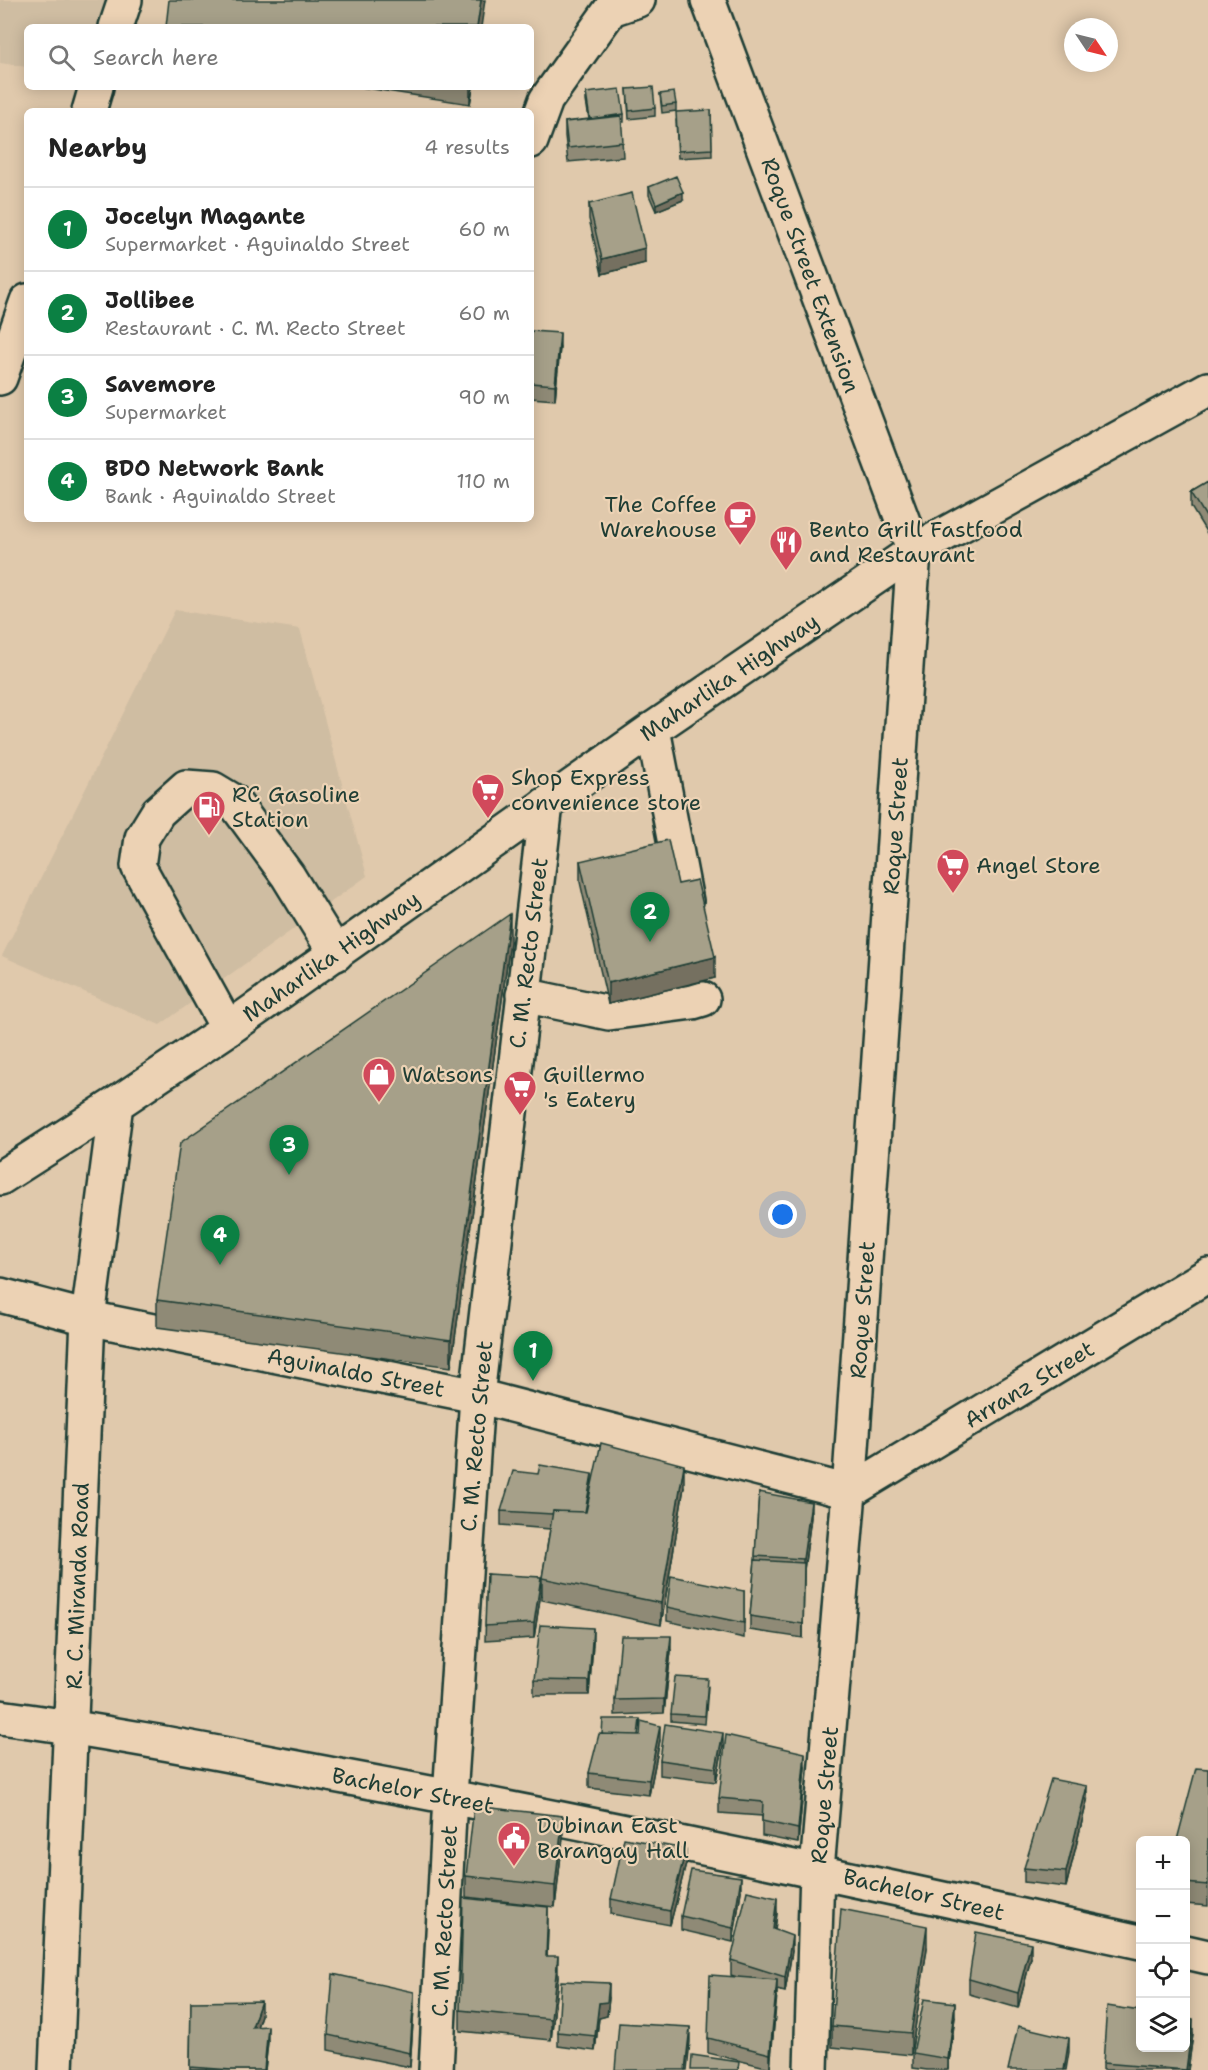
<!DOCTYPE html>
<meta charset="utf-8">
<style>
body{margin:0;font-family:"Shantell Sans",sans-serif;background:#f2f2f2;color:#222}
.controls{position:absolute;right:18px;bottom:18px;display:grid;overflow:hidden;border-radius:9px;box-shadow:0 3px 15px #0003}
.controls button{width:54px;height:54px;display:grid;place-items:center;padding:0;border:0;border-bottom:2px solid #e0e0e0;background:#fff;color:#222;font:30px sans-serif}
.compass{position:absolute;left:1064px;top:18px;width:54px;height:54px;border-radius:50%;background:#fff;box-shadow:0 3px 15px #0003;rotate:125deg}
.you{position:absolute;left:783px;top:1215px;width:21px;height:21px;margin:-15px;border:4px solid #fff;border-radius:50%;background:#1a73e8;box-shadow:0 0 0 9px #1a73e833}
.badge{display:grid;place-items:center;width:39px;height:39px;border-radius:50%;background:#0b8043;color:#fff;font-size:20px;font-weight:700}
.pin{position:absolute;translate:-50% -50px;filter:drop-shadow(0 2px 3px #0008)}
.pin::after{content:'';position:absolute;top:32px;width:21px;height:18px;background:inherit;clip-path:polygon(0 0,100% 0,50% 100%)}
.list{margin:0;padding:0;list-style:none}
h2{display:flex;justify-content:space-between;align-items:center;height:78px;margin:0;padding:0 24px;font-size:26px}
h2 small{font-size:20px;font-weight:400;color:#767676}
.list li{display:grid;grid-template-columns:39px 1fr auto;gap:18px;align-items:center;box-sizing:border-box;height:84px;padding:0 24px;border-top:2px solid #e0e0e0}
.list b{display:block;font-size:22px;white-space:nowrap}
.list p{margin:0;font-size:20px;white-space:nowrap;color:#767676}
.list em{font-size:20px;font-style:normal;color:#767676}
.icon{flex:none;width:33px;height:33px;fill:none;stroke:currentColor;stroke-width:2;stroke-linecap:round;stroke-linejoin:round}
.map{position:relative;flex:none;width:1208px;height:2070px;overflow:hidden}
.search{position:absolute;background:#fff;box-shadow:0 3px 15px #0003;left:24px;top:24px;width:510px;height:66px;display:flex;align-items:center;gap:15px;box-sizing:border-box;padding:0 21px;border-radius:9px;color:#767676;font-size:22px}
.panel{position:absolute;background:#fff;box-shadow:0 3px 15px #0003;left:24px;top:108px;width:510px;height:414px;border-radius:9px}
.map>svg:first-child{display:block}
</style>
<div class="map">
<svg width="1208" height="2070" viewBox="0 0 1208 2070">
<rect width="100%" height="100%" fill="#e0c9ac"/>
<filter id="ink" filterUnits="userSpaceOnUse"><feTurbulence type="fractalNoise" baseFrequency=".0167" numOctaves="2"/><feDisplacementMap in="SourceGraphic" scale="12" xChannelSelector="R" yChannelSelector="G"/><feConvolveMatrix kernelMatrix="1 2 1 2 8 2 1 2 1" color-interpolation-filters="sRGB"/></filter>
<g filter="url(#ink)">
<path fill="#cfbda2" d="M0 0H109L100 27H27V67L0 63Z
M175 610 300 629 367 876 160 1025 2 956Z"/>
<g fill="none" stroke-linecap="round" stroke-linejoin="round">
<defs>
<path id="minor" d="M708 0 914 551 849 1492 817 1870 811 2070
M116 27 125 0
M89 111 96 87
M531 141 546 100 611 9 638 0
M0 378 27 301
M653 729 686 901
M523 995 609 1013 693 1002 703 999
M228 1029 138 866 142 838 158 812 186 787 213 789 233 801 288 876 336 954
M0 1295 88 1318 477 1396 849 1492 1208 1275
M0 1717C112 1732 223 1754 334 1775 604 1825 872 1883 1140 1942
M1186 1952 1208 1957
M436 2070 450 1796 477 1396 546 804"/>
<path id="major" d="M0 1178 116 1104 228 1029 653 729 914 551 1208 389
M56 2070 88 1318 116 1104"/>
</defs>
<use href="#minor" stroke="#1f3d34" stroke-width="38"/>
<use href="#major" stroke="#1f3d34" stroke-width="38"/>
<use href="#minor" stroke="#ecd2b4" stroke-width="33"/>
<use href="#major" stroke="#ecd2b4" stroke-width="33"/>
</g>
<path fill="#8f8a76" stroke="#1f3d34" stroke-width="1.5" d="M360 87H473L470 104Z
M627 89 655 108V116L629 119Z
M586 93 624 114V122H621L623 157 568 162 565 136V122L589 119 586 101Z
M660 94 676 104V111L662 113Z
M711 110 712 156 678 158 676 120Z
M649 187 683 200 656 211 649 195Z
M589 204 645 263 602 274 589 219Z
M531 331 560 347 555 400 531 398Z
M1208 482V535L1191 507V492Z
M580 861 678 884 715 978 608 1004 580 882Z
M510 942 451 1367 157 1327V1300Z
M592 1487H684L661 1625 542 1600V1578L550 1529 501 1525V1511Z
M759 1492 811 1517 804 1570 803 1638 750 1630V1616L755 1560Z
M487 1574 541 1592 534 1638 485 1641Z
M744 1591V1638L667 1621V1607Z
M593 1643 589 1695H534V1680Z
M671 1651 664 1713 615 1715V1700Z
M708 1687 705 1724 671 1721V1714Z
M602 1734 639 1735 660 1740 649 1795 589 1788V1773Z
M723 1747 716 1782 660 1775V1760Z
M805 1767 798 1843 762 1836V1816L719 1813V1798Z
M1208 1769V1906L1185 1904V1840Z
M1087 1801 1066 1887 1024 1882V1868Z
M563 1837 555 1907 466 1897V1876Z
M686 1864 670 1925 611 1914V1899Z
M741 1891 733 1942 681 1930V1916Z
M777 1913 775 1930 792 1951 785 1992 777 1990 770 2068 708 2053V2038L740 1978 731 1975V1960Z
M548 1928 547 1956 558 1977 551 2040 460 2031V2010Z
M927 1948 911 2055 832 2047V2026Z
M1031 1958 1018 2008 969 1994V1979Z
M609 1998 607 2016 599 2018 595 2051 558 2046V2032Z
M191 2002 261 2015 257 2027 268 2041 265 2070H190Z
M414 2007 410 2067 328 2050V2035Z
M955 2017 948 2070H927L913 2068V2053Z
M1193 2034 1188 2070H1103V2063Z"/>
<path fill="#747060" stroke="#1f3d34" stroke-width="1.5" d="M481 0H485L481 27H477Z
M470 87H473L470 104Z
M683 192V200L656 211V204Z
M645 248V263L602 274V259Z
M560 333V347L555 400V385Z
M510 914V942L451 1367V1340Z
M715 957V978L608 1004V983Z
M684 1465V1487L661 1625V1603Z
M592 1474V1489L584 1531V1516Z
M811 1502V1517L804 1570 803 1638V1559Z
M541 1577V1592L534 1638V1623Z
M593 1628V1643L589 1695V1681Z
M671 1636V1651L664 1713V1699Z
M660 1726V1740L649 1795V1780Z
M723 1733V1747L716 1782V1768Z
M805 1753V1767L798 1843V1829Z
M1087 1786V1801L1066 1887V1872Z
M563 1816V1837L555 1907V1886Z
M686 1849V1864L670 1925V1911Z
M741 1877V1891L733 1942V1928Z
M777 1898V1913L773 1944V1929Z
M548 1907V1928L546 1977V1956Z
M927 1926V1948L911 2055V2033Z
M792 1936V1951L785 1992V1977Z
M1031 1943V1958L1018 2008V1993Z
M558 1956V1977L551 2040V2019Z
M777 1980V1995L770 2068V2054Z
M609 1983V1998L607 2016 599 2018 595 2051V2036L599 2003Z
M414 1992V2007L410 2067V2053Z
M261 2001V2015L252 2042V2027Z
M955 2003V2017L948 2070V2059Z
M1193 2019V2034L1188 2070H1186Z
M268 2026V2041L265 2070H264Z
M690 2027V2042L687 2070H685Z
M1069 2038V2052L1066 2070H1064Z"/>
<path fill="#a6a089" stroke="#1f3d34" stroke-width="1.5" d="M169 0H481L477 27H166Z
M653 87 655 108 629 111 627 89Z
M620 89 624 114 590 119 586 93Z
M674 92 676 104 662 106 660 94Z
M711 110 712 149 678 151 676 112Z
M621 116 623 142 568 148 565 122Z
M676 176 683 192 656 204 649 187Z
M632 193 645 248 602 259 589 204Z
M531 331 560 333 555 385 531 383Z
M1208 482V520L1191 492Z
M668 840 678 884 697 880 715 957 608 983 580 861Z
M510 914 451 1340 157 1300 180 1143Z
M601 1443 684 1465 661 1603 542 1578 553 1511 586 1512Z
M540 1465 592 1474 585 1512 553 1511 552 1514 501 1511 513 1471 538 1474Z
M759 1492 811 1502 803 1559 755 1556Z
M755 1560 804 1563 803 1624 750 1616Z
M487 1574 541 1577 534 1623 485 1626Z
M671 1576 744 1591V1623L667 1607Z
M540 1625 593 1628 589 1681 534 1680Z
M621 1636H671L664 1699 615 1700Z
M675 1677 708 1679 705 1716 671 1714Z
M603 1719H640L638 1735 602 1734Z
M641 1721 660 1726 649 1780 589 1773 599 1734 640 1735Z
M665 1724 723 1733 716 1768 660 1760Z
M726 1735 805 1753 798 1829 762 1821 763 1802 719 1798Z
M1196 1768 1208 1769V1885L1185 1883V1840H1177Z
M1051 1779 1087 1786 1066 1872 1024 1868Z
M474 1806 563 1816 555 1886 466 1876Z
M624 1838 686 1849 670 1911 611 1899Z
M691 1870 741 1877 733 1928 681 1916Z
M747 1891 777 1898 773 1929 792 1936 785 1977 731 1960Z
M463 1898 548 1907 546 1956H558L551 2019 460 2010Z
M841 1909 927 1926 911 2033 832 2026Z
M976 1932 1031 1943 1018 1993 969 1979Z
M333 1974 414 1992 410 2053 328 2035Z
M710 1975 777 1980 770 2054 708 2038Z
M561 1981 609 1983 607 2002 599 2003 595 2036 558 2032Z
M924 1999 955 2003 948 2059 913 2053Z
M261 2001 252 2027 268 2026 264 2070H232L190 2067 191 2002Z
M1107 2006 1140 2011V2048H1185V2018L1193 2019 1186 2070 1103 2063Z
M619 2023 690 2027 685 2070H615Z
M1018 2026 1069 2038 1064 2070H1008Z
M692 2055 739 2062 738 2070H691Z"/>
</g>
<defs>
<symbol id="cafe-pin" viewBox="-11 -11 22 30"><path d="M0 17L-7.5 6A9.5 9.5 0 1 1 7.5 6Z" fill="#d1495b" stroke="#ecd2b4"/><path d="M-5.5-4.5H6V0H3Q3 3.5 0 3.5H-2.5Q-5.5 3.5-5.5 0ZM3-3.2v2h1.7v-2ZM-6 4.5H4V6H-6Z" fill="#fff"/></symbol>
<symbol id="restaurant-pin" viewBox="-11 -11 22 30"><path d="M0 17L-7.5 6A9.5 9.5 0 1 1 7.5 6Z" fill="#d1495b" stroke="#ecd2b4"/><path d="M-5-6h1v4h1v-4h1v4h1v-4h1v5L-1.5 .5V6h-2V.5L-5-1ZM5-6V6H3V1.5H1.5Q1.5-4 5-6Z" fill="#fff"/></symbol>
<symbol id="supermarket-pin" viewBox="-11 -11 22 30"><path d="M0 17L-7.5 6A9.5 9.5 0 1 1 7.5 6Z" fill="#d1495b" stroke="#ecd2b4"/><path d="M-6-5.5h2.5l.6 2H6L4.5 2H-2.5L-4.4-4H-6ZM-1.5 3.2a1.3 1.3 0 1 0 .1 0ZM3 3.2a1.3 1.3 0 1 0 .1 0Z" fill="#fff"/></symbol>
<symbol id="fuel-pin" viewBox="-11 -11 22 30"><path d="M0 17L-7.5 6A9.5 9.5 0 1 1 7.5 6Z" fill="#d1495b" stroke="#ecd2b4"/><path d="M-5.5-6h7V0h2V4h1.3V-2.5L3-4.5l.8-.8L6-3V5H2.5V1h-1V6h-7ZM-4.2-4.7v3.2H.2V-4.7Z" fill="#fff"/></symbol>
<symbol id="shop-pin" viewBox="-11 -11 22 30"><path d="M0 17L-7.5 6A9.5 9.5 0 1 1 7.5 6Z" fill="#d1495b" stroke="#ecd2b4"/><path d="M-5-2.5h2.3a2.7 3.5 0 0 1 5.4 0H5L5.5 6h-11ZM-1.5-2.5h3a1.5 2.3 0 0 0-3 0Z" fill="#fff"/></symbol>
<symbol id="civic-pin" viewBox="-11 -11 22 30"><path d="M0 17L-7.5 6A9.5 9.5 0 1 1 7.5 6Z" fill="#d1495b" stroke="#ecd2b4"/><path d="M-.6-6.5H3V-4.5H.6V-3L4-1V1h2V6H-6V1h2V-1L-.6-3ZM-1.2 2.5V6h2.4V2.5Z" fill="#fff"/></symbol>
</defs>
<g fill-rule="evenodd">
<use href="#cafe-pin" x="721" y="498" width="38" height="52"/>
<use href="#restaurant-pin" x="767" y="523" width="38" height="52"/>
<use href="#supermarket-pin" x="469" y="771" width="38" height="52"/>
<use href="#fuel-pin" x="190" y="788" width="38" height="52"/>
<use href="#supermarket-pin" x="934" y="846" width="38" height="52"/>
<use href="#shop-pin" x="360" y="1055" width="38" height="52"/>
<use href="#supermarket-pin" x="501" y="1068" width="38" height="52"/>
<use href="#civic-pin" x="495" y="1819" width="38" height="52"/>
</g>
<g text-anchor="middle" stroke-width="4.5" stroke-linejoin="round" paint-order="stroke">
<g font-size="22" fill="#1f3d34" stroke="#ecd2b4">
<text transform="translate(811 275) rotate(70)" y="8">Roque Street Extension</text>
<text transform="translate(729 677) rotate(-34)" y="8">Maharlika Highway</text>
<text transform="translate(895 826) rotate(-86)" y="8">Roque Street</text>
<text transform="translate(528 953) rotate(-83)" y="8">C. M. Recto Street</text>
<text transform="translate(331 956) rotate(-35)" y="8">Maharlika Highway</text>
<text transform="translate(862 1310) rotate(-86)" y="8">Roque Street</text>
<text transform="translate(356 1372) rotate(11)" y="8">Aguinaldo Street</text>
<text transform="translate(1029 1384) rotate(-31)" y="8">Arranz Street</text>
<text transform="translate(476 1436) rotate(-85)" y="8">C. M. Recto Street</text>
<text transform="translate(77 1586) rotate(-88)" y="8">R. C. Miranda Road</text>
<text transform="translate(413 1790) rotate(11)" y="8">Bachelor Street</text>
<text transform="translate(824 1795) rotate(-85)" y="8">Roque Street</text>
<text transform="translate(924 1894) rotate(13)" y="8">Bachelor Street</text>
<text transform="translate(444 1921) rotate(-87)" y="8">C. M. Recto Street</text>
</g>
<g font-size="22" fill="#1f3d34" stroke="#ecd2b4" text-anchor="start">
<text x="717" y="512" text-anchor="end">The Coffee<tspan x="717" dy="25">Warehouse</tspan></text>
<text x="809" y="537">Bento Grill Fastfood<tspan x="809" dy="25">and Restaurant</tspan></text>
<text x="511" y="785">Shop Express<tspan x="511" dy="25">convenience store</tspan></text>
<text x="232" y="802">RC Gasoline<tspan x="232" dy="25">Station</tspan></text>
<text x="976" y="873">Angel Store</text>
<text x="402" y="1082">Watsons</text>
<text x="543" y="1082">Guillermo<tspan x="543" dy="25">'s Eatery</tspan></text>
<text x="537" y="1833">Dubinan East<tspan x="537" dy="25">Barangay Hall</tspan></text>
</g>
</g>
</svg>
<div class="controls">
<button>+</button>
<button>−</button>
<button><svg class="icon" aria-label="locate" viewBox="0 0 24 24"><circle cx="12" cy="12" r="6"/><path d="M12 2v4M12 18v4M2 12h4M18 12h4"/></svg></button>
<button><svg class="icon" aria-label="layers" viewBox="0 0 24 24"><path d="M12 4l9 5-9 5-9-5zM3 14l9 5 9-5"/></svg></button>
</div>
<svg class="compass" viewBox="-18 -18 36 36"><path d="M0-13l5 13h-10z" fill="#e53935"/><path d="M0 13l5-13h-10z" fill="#767676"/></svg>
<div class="you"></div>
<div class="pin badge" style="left:533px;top:1381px">1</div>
<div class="pin badge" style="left:650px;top:942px">2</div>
<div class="pin badge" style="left:289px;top:1175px">3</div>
<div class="pin badge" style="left:220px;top:1265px">4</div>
<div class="search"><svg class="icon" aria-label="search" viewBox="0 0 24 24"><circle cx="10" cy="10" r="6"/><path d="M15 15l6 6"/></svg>Search here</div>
<section class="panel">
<h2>Nearby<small>4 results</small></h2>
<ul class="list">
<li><span class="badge">1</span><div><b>Jocelyn Magante</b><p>Supermarket · Aguinaldo Street</p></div><em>60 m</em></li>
<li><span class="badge">2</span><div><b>Jollibee</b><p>Restaurant · C. M. Recto Street</p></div><em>60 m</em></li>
<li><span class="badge">3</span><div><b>Savemore</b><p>Supermarket</p></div><em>90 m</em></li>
<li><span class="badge">4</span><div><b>BDO Network Bank</b><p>Bank · Aguinaldo Street</p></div><em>110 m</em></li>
</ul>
</section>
</div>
